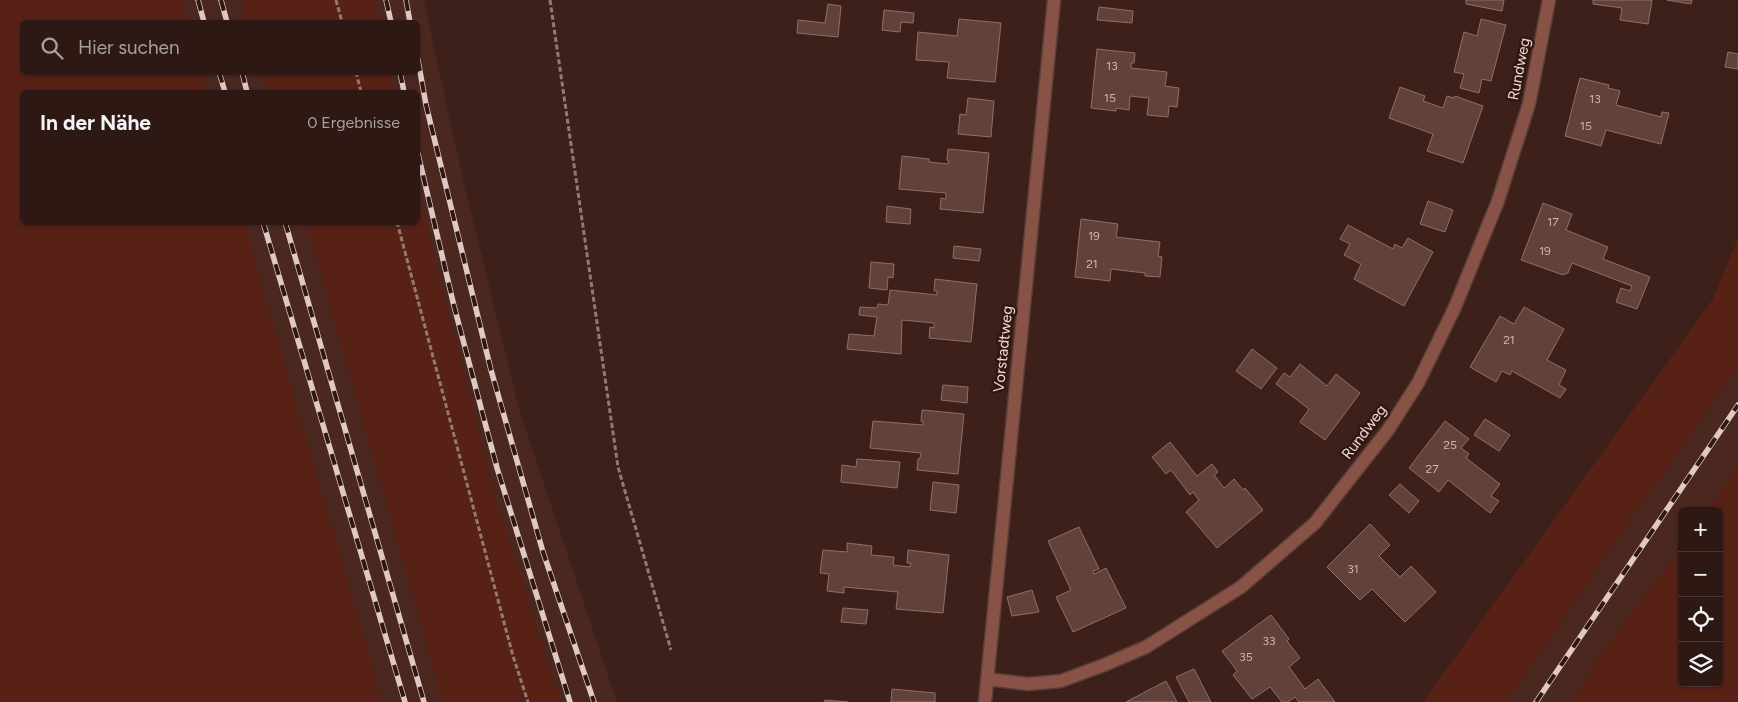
<!DOCTYPE html>
<html lang="de">
<meta charset="utf-8">
<style>
body{margin:0;font-family:Figtree,sans-serif;background:#36211d;color:#f1f3f6}
.controls{position:absolute;right:15px;bottom:15px;display:grid;overflow:hidden;border-radius:8px;box-shadow:0 1px 4px #0004}
.controls button{width:45px;height:45px;display:grid;place-items:center;padding:0;border:0;border-bottom:1px solid #493734;background:#2e1814;color:#f1f3f6;font:25px sans-serif}
.list{margin:0;padding:0;list-style:none}
h2{display:flex;justify-content:space-between;align-items:center;height:65px;margin:0;padding:0 20px;font-size:21px}
h2 small{font-size:16px;font-weight:400;color:#a7a0a0}
.icon{flex:none;width:28px;height:28px;fill:none;stroke:currentColor;stroke-width:2;stroke-linecap:round;stroke-linejoin:round}
.map{position:relative;flex:none;width:1738px;height:702px;overflow:hidden}
.search{position:absolute;background:#2e1814;box-shadow:0 1px 4px #0004;left:20px;top:20px;width:400px;height:55px;display:flex;align-items:center;gap:12px;box-sizing:border-box;padding:0 18px;border-radius:8px;color:#a7a0a0;font-size:19px}
.panel{position:absolute;background:#2e1814;box-shadow:0 1px 4px #0004;left:20px;top:90px;width:400px;height:135px;border-radius:8px}
.map>svg:first-child{display:block}
</style>
<div class="map">
<svg width="1738" height="702" viewBox="0 0 1738 702">
<rect width="100%" height="100%" fill="#3d201a"/>
<path fill="#4a2820" d="M181 0H241L248 22H187Z
M374 0H424L455 145 518 406 617 702H561L498 507 418 191V92H394L390 73 418 72V22H379Z
M201 73H262L268 92H207Z
M244 223H306L443 702H383Z
M1738 367V465L1714 502 1708 511H1682V546L1603 650 1571 702H1507L1632 518Z"/>
<path fill="#572116" d="M0 0H181L187 22H22V72L201 73 207 92H22V222L244 223 383 702H0Z
M241 0H374L379 22H248Z
M262 73H390L394 92H268Z
M418 191 498 507 561 702H443L306 223 418 222Z
M1738 238V367L1632 518 1507 702H1423L1713 299Z
M1738 465V702H1571L1603 650 1682 546V683H1719V511H1708Z"/>
<path fill="#61423b" stroke="#916e66" d="M1466 0H1504L1502 11 1466 4Z
M1593 0H1652L1648 24 1620 20 1622 8 1593 4Z
M1667 0H1692L1691 4Z
M828 4 841 6 838 37 797 33 798 20 825 23Z
M1099 7 1133 11 1132 23 1097 20Z
M884 10 914 13 913 23 901 22 900 32 882 30Z
M959 19 1001 23 995 82 947 78 949 62 916 60 918 32 957 36Z
M1481 19 1506 25 1491 81 1482 79 1479 93 1460 88 1464 74 1454 72 1464 32 1477 36Z
M1097 49 1135 53 1134 63H1131V68L1167 72 1165 86 1179 88 1177 107 1169 106 1168 117 1147 115 1149 98 1130 96 1129 110 1116 108V111L1091 108Z
M1728 52 1738 54V69L1725 67Z
M1580 78 1609 85 1608 88 1620 91 1616 105 1661 117 1662 112 1669 113 1661 144 1606 130 1601 146 1565 136Z
M1400 87 1425 96 1423 101 1443 108 1447 96 1454 98 1455 96 1483 106 1463 163 1427 151 1433 134 1389 118Z
M968 98 994 101 991 137 958 134 960 114 966 115Z
M948 149 989 153 983 213 940 209 941 198 946 199V193L899 189 902 156 929 159V162L948 164 949 161 947 160Z
M1428 201 1453 210 1445 232 1420 224Z
M1543 203 1572 214 1566 230 1608 247 1603 259 1650 277 1637 309 1616 302 1621 288 1630 291 1632 286 1572 263 1568 273 1563 275 1521 260Z
M887 206 911 209 910 224 886 222Z
M1081 219 1118 224 1116 237 1160 242 1158 256 1162 257 1160 277 1145 276V273L1111 269 1110 281 1075 277Z
M1348 225 1393 249 1395 244 1402 248 1408 238 1433 252 1404 306 1354 279 1361 264 1344 255 1350 244 1340 239Z
M954 246 981 249 979 261 953 258Z
M871 262 894 264 893 278 888 277 887 290 869 288Z
M935 279 977 284 971 342 929 338 930 327 934 328V323L902 320 901 354 847 349 849 334 874 336 877 317 859 315 860 307 877 308 878 304 888 305 890 290 937 295V291H934Z
M1524 307 1564 329 1547 360 1566 370 1559 385 1566 389 1560 398 1512 371 1510 375 1502 371 1496 382 1470 367 1500 316 1514 324Z
M1252 349 1277 368 1261 389 1236 371Z
M1300 364 1327 386 1336 374 1360 393 1325 440 1300 422 1309 409 1276 384 1284 373 1290 377Z
M943 385 968 387 967 403 941 400Z
M922 410 964 414 958 474 917 470 918 459 920 458 921 453 870 448 873 421 923 425V422L921 421Z
M1485 419 1510 435 1499 451 1474 435Z
M1445 421 1469 439 1461 448 1469 454 1466 458 1500 484 1491 496 1499 501 1490 513 1448 480 1439 492 1409 468Z
M1170 442 1197 476 1212 464 1218 472 1214 475 1224 488 1234 479 1243 490 1245 488 1263 510 1217 548 1186 512 1199 500 1193 492 1190 495 1171 470 1166 474 1152 457Z
M857 459 900 462 897 488 841 482 842 465 856 467Z
M933 482 959 485 956 513 930 510Z
M1400 484 1419 501 1409 513 1389 495Z
M1370 524 1390 545 1379 556 1400 577 1411 566 1436 592 1405 622 1372 589 1360 600 1327 567Z
M1079 527 1099 569 1093 571 1094 574 1106 568 1126 608 1073 632 1056 597 1071 590 1048 541Z
M847 543 872 546 871 555 894 557 893 565 910 567 911 563H907L908 550 949 555 943 613 896 609 898 592 844 587V593L827 591 829 574 820 573 823 550 847 552Z
M1032 590 1039 612 1012 616 1007 597Z
M843 608 868 610 866 624 841 622Z
M1271 615 1289 639 1287 641 1300 658 1289 667 1305 689 1318 679 1335 702H1299L1295 697 1288 702H1282L1270 687 1252 699 1233 675 1237 671 1222 651Z
M1194 669 1211 702H1189L1176 677Z
M1166 681 1177 702H1126Z
M892 689 935 693V702H891Z
M825 700 848 702H824Z"/>
<g fill="none" stroke-linecap="round" stroke-linejoin="round">
<defs>
<path id="minor" d="M987 679 1028 684 1061 681 1104 665 1146 647 1241 587 1315 523 1388 430 1418 383 1455 307 1498 201 1529 104 1549 0
M985 702 1054 0"/>
</defs>
<use href="#minor" stroke="#5a3e38" stroke-width="15"/>
<path stroke="#927974" stroke-width="3" stroke-dasharray="5 2.5" stroke-linecap="butt" d="M336 0 342 22
M550 0 618 467 671 650
M356 72 361 92
M397 222 513 656 528 702"/>
<use href="#minor" stroke="#885246" stroke-width="12"/>
<defs>
<path id="rail" d="M198 0 204 22
M221 0 227 22
M386 0 391 22
M406 0 410 22
M418 60 426 105 491 370 543 552 594 702
M219 72 225 92
M242 72 247 92
M400 72 404 92
M418 154 454 306 497 468 570 702
M263 222 405 702
M285 222 424 702
M1536 702 1738 405"/>
</defs>
<use href="#rail" stroke="#dec9c4" stroke-width="5.5"/>
<use href="#rail" stroke="#321711" stroke-width="4" stroke-dasharray="11" stroke-linecap="butt"/>
</g>
<g text-anchor="middle" stroke-width="5" stroke-linejoin="round" paint-order="stroke">
<g font-size="12" fill="#cdb6b1">
<text x="1112" y="70">13</text>
<text x="1110" y="102">15</text>
<text x="1595" y="103">13</text>
<text x="1586" y="130">15</text>
<text x="1553" y="226">17</text>
<text x="1094" y="240">19</text>
<text x="1545" y="255">19</text>
<text x="1092" y="268">21</text>
<text x="1509" y="344">21</text>
<text x="1450" y="449">25</text>
<text x="1432" y="473">27</text>
<text x="1353" y="573">31</text>
<text x="1269" y="645">33</text>
<text x="1246" y="661">35</text>
</g>
<g font-size="15" fill="#f1ddd8" stroke="#321711">
<text transform="translate(1519 69) rotate(-79)" y="5">Rundweg</text>
<text transform="translate(1003 349) rotate(-84)" y="5">Vorstadtweg</text>
<text transform="translate(1364 432) rotate(-53)" y="5">Rundweg</text>
</g>
</g>
</svg>
<div class="controls">
<button>+</button>
<button>−</button>
<button><svg class="icon" aria-label="locate" viewBox="0 0 24 24"><circle cx="12" cy="12" r="6"/><path d="M12 2v4M12 18v4M2 12h4M18 12h4"/></svg></button>
<button><svg class="icon" aria-label="layers" viewBox="0 0 24 24"><path d="M12 4l9 5-9 5-9-5zM3 14l9 5 9-5"/></svg></button>
</div>
<div class="search"><svg class="icon" aria-label="search" viewBox="0 0 24 24"><circle cx="10" cy="10" r="6"/><path d="M15 15l6 6"/></svg>Hier suchen</div>
<section class="panel">
<h2>In der Nähe<small>0 Ergebnisse</small></h2>
<ul class="list">
</ul>
</section>
</div>
